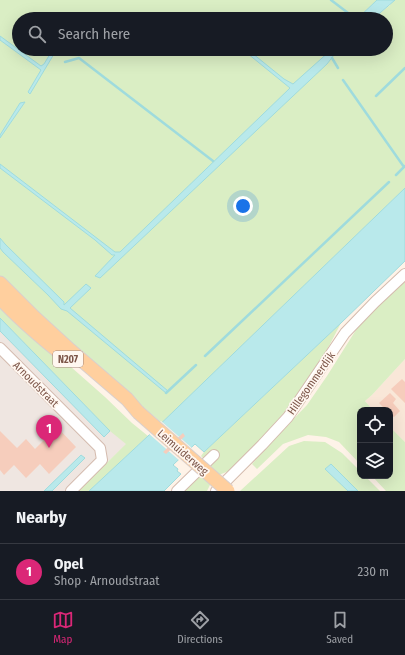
<!DOCTYPE html>
<meta charset="utf-8">
<style>
body{margin:0;font-family:"Fira Sans Condensed",sans-serif;background:#20242c;color:#f1f3f6}
.controls{position:absolute;right:12px;bottom:12px;display:grid;overflow:hidden;border-radius:8px;box-shadow:0 4px 16px #0002}
.controls button{width:36px;height:36px;display:grid;place-items:center;padding:0;border:0;border-bottom:1px solid #363941;background:#171b24;color:#f1f3f6;font:20px sans-serif}
.you{position:absolute;left:243px;top:206px;width:14px;height:14px;margin:-10px;border:3px solid #fff;border-radius:50%;background:#1a73e8;box-shadow:0 0 0 6px #1a73e833}
.badge{display:grid;place-items:center;width:26px;height:26px;border-radius:50%;background:#db2777;color:#fff;font-size:13px;font-weight:700}
.pin{position:absolute;translate:-50% -33px;filter:drop-shadow(0 1px 2px #0008)}
.pin::after{content:'';position:absolute;top:21px;width:14px;height:12px;background:inherit;clip-path:polygon(0 0,100% 0,50% 100%)}
.list{margin:0;padding:0;list-style:none}
h2{display:flex;justify-content:space-between;align-items:center;height:52px;margin:0;padding:0 16px;font-size:17px}
h2 small{font-size:13px;font-weight:400;color:#9ea1a6}
.list li{display:grid;grid-template-columns:26px 1fr auto;gap:12px;align-items:center;box-sizing:border-box;height:56px;padding:0 16px;border-top:1px solid #363941}
.list b{display:block;font-size:15px;white-space:nowrap}
.list p{margin:0;font-size:13px;white-space:nowrap;color:#9ea1a6}
.list em{font-size:13px;font-style:normal;color:#9ea1a6}
.icon{flex:none;width:22px;height:22px;fill:none;stroke:currentColor;stroke-width:2;stroke-linecap:round;stroke-linejoin:round}
.map{position:relative;flex:none;width:405px;height:491px;overflow:hidden}
.search{position:absolute;background:#171b24;box-shadow:0 4px 16px #0002;left:12px;right:12px;top:12px;height:44px;display:flex;align-items:center;gap:10px;box-sizing:border-box;padding:0 14px;border-radius:22px;color:#9ea1a6;font-size:15px}
.sheet{height:108px;background:#171b24}
nav{display:flex;justify-content:space-around;align-items:center;box-sizing:border-box;height:56px;border-top:1px solid #363941;background:#171b24;font-size:11px;color:#9ea1a6}
nav a{display:grid;justify-items:center;gap:2px}
nav .on{color:#db2777}
.map>svg:first-child{display:block}
</style>
<div class="map">
<svg width="405" height="491" viewBox="0 0 405 491">
<rect width="100%" height="100%" fill="#fef3e8"/>
<path fill="#f9e7d8" d="M405 359V442L390 427V410H373L365 401 372 395Z"/>
<path fill="#efe6e1" d="M0 313 127 444 76 491H0Z"/>
<path fill="#daeec4" d="M0 0H377L357 19H19V49H386V19H373L390 5 392 0H405V188L162 423 46 324 0 278Z
M405 279V359L372 395 365 401 373 410H360V464L339 442 326 437 308 435 283 444 257 469 252 464 279 434 307 405 327 376 361 322Z
M0 302 62 359 105 397 132 423 148 436 89 491H78L126 444 110 431 0 318Z
M341 323 329 346 314 371 291 405 264 436 231 470 219 475 211 483 207 491H182L204 459 201 456 204 452Z
M390 427 405 442V491H386L372 476H390Z
M304 441 325 442 342 453 360 471V476H365L380 491H358L331 464 326 469 348 491H240L289 446Z"/>
<path fill="#b9e9eb" stroke="#9fdbdd" d="M377 0H395L373 19H357Z
M0 36 41 66 44 64 53 49H57L30 94 28 92 41 70 0 40Z
M242 49H247L284 79 293 84 331 50 334 55 327 64 100 278 95 276 115 255H112L95 240 0 168V164L115 252H120L290 88Z
M25 102 0 138V135L20 103Z
M405 188V261L341 323 204 452 195 444 173 465 178 469 177 471 181 474 164 491H89L148 436Z
M0 238 5 244 64 302V305L86 284 91 288 70 308 168 391 166 393 67 311 61 309 48 295 3 252 0 248Z
M0 318 110 431 104 437 0 331Z
M81 455 85 458 52 491H44Z
M331 464 358 491H348L325 469Z"/>
<path fill="#fef3e8" d="M161 421 193 449 180 461 148 433Z"/>
<g fill="none" stroke-linecap="round" stroke-linejoin="round">
<path stroke="#9fdbdd" stroke-width="2.5" d="M331 0 356 19
M332 58 338 68
M65 62 79 58 213 161
M343 80 404 167
M376 96 405 68
M396 175 405 166
M205 356 389 182
M166 393 196 365"/>
</g>
<path fill="#f6cdbc" d="M402 379 405 382V403L391 389Z
M390 393 396 399 393 403 400 411 394 417 390 414V410H386L379 403Z
M57 427 76 447 49 474 40 464 26 478 14 465 4 475 0 470V431L17 448 26 439 35 449Z
M183 433 185 436 166 454 163 452Z"/>
<g fill="none" stroke-linecap="round" stroke-linejoin="round">
<defs>
<path id="minor" d="M0 348 100 448 102 460 71 491
M177 491 214 455
M216 491 262 445 288 417 345 333 375 302 405 274"/>
<path id="major" d="M0 283 34 317 70 350 127 399 138 412
M0 298C21 321 44 340 68 359"/>
</defs>
<use href="#minor" stroke="#d4bbae" stroke-width="12"/>
<use href="#major" stroke="#dacfcc" stroke-width="15"/>
<use href="#minor" stroke="#fff" stroke-width="10"/>
<use href="#major" stroke="#ffcf9e" stroke-width="13"/>
<defs>
<path id="major-bridge" d="M138 412 228 491"/>
</defs>
<use href="#major-bridge" stroke="#dacfcc" stroke-width="15" stroke-linecap="butt"/>
<use href="#major-bridge" stroke="#ffcf9e" stroke-width="13"/>
</g>
<g text-anchor="middle" stroke-width="3.5" stroke-linejoin="round" paint-order="stroke">
<rect fill="#fff7f0" stroke="#a3867a" stroke-width="1" x="53" y="351" width="30" height="16" rx="3"/>
<g font-size="10" font-weight="bold" fill="#7c5548">
<text x="68" y="363">N207</text>
</g>
<g font-size="11" fill="#7c5548" stroke="#fff7f0">
<text transform="translate(311 383) rotate(-55)" y="4">Hillegommerdijk</text>
<text transform="translate(36 384) rotate(45)" y="4">Arnoudstraat</text>
<text transform="translate(183 452) rotate(41)" y="4">Leimuiderweg</text>
</g>
</g>
</svg>
<div class="controls">
<button><svg class="icon" aria-label="locate" viewBox="0 0 24 24"><circle cx="12" cy="12" r="6"/><path d="M12 2v4M12 18v4M2 12h4M18 12h4"/></svg></button>
<button><svg class="icon" aria-label="layers" viewBox="0 0 24 24"><path d="M12 4l9 5-9 5-9-5zM3 14l9 5 9-5"/></svg></button>
</div>
<div class="you"></div>
<div class="pin badge" style="left:49px;top:448px">1</div>
<div class="search"><svg class="icon" aria-label="search" viewBox="0 0 24 24"><circle cx="10" cy="10" r="6"/><path d="M15 15l6 6"/></svg>Search here</div>
</div>
<section class="sheet">
<h2>Nearby<small></small></h2>
<ul class="list">
<li><span class="badge">1</span><div><b>Opel</b><p>Shop · Arnoudstraat</p></div><em>230 m</em></li>
</ul>
</section>
<nav>
<a class="on"><svg class="icon" aria-label="map" viewBox="0 0 24 24"><path d="M3 6l6-2 6 2 6-2v14l-6 2-6-2-6 2zM9 4v14M15 6v14"/></svg>Map</a>
<a><svg class="icon" aria-label="directions" viewBox="0 0 24 24"><path d="M12 3l9 9-9 9-9-9zM9 14v-3h6M13 9l2 2-2 2"/></svg>Directions</a>
<a><svg class="icon" aria-label="saved" viewBox="0 0 24 24"><path d="M7 4h10v16l-5-4-5 4z"/></svg>Saved</a>
</nav>
